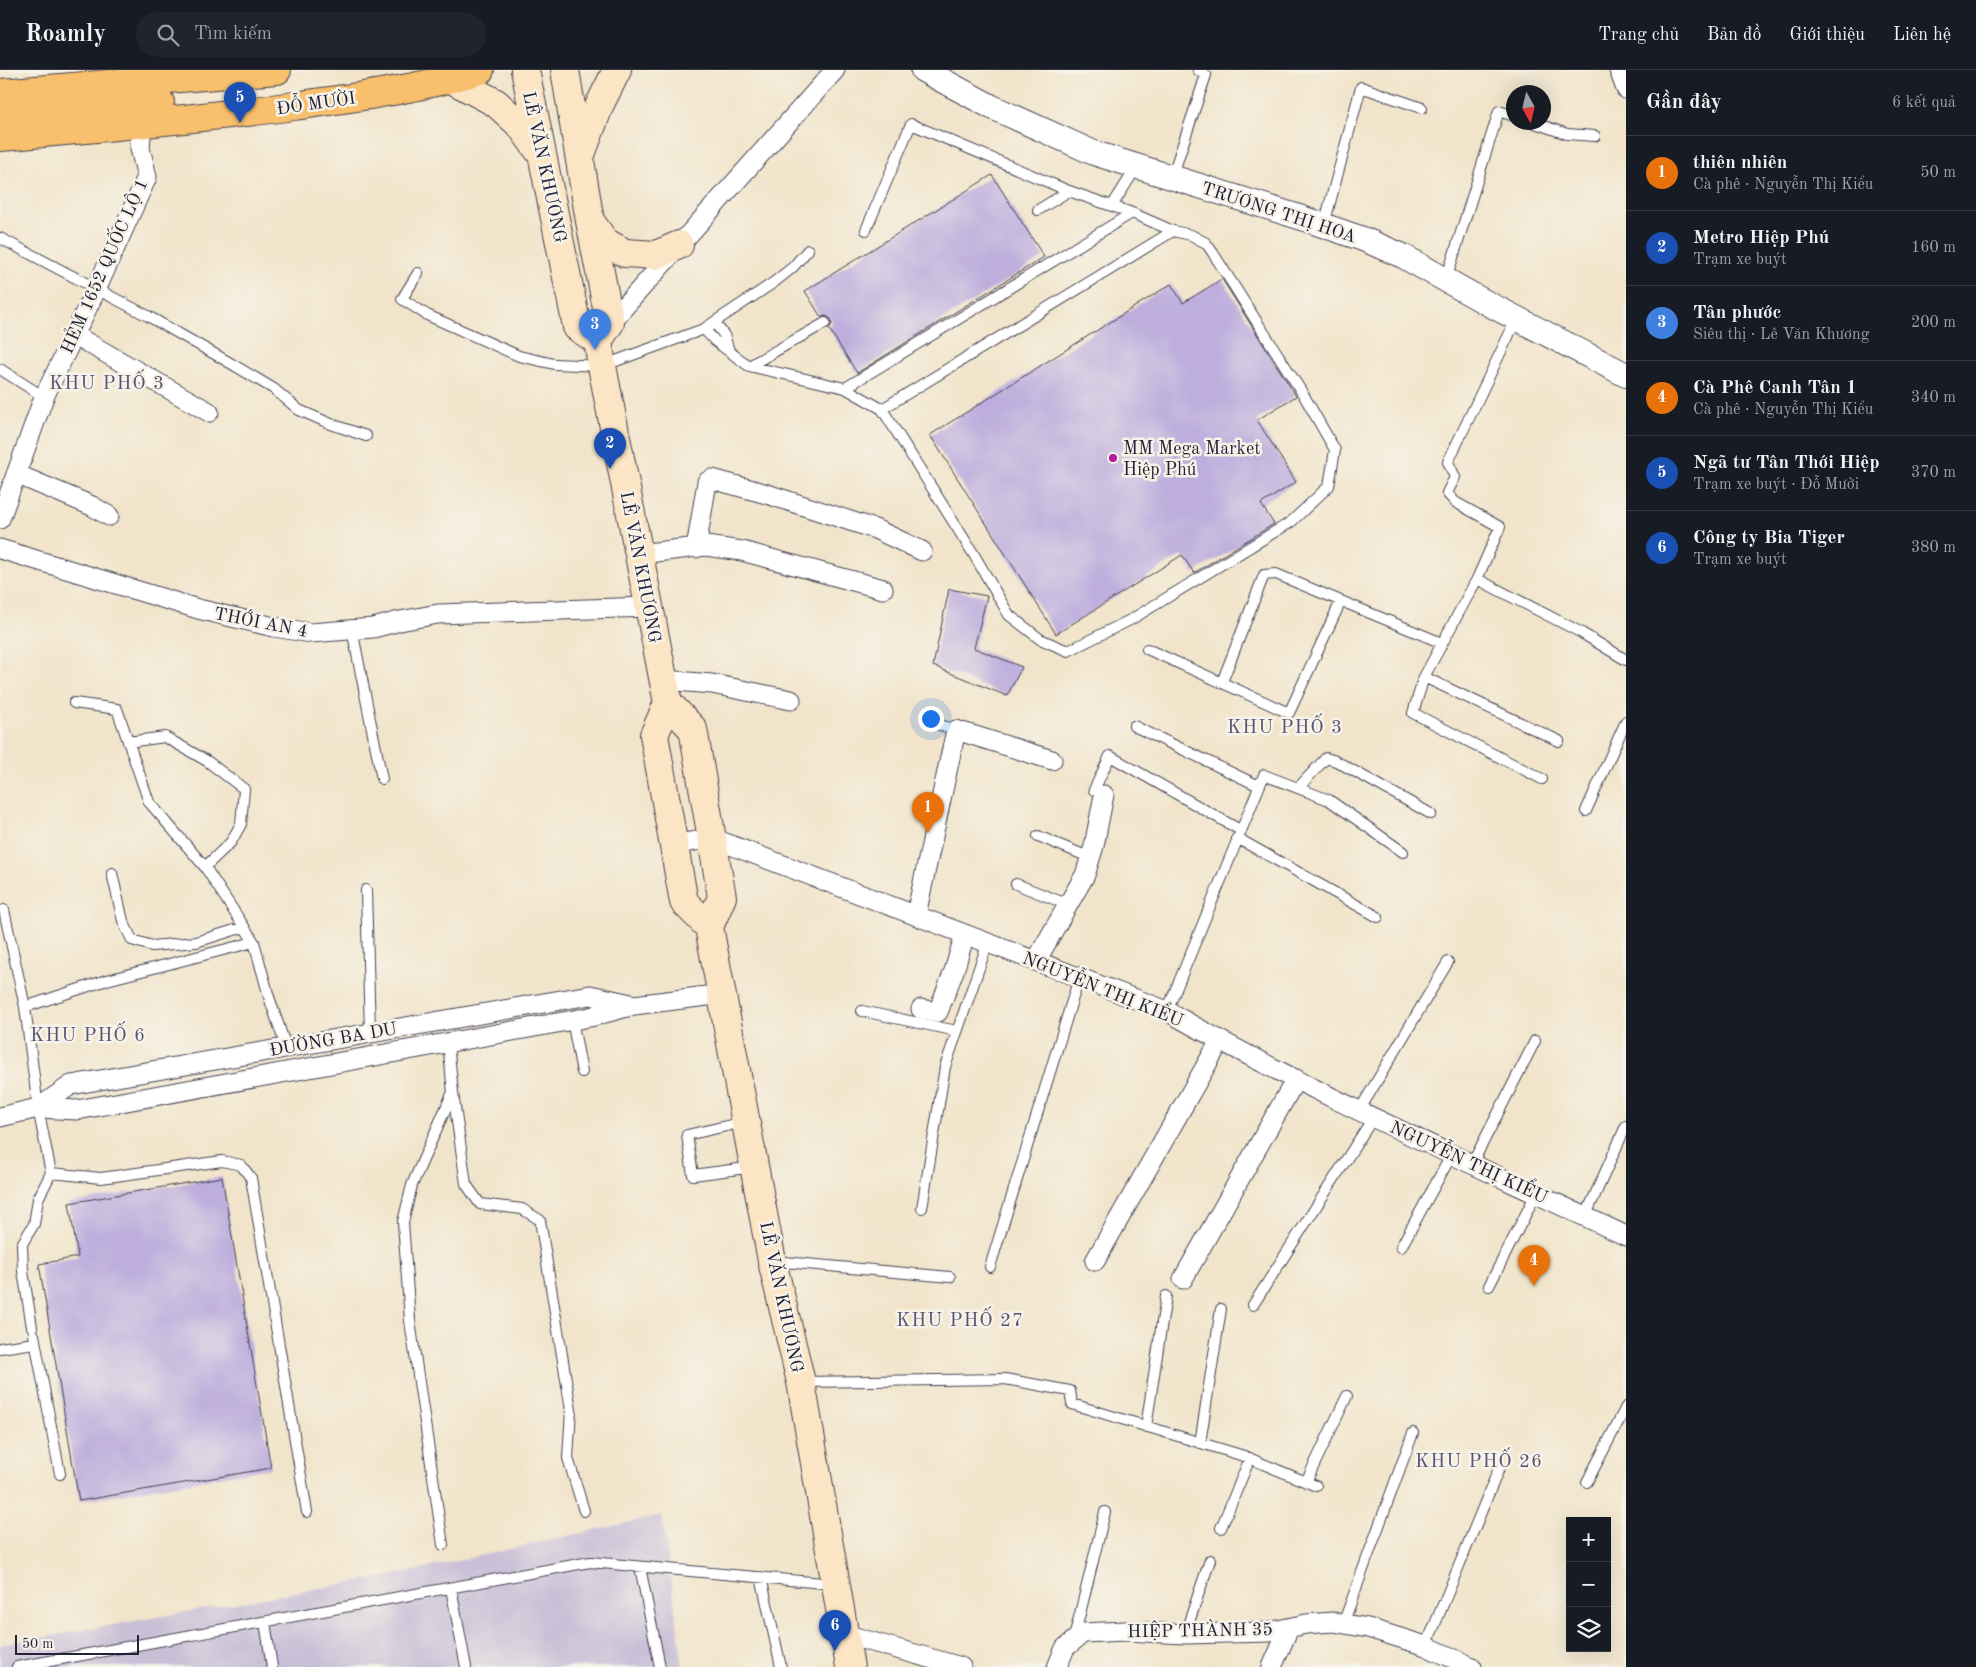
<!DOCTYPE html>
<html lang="vi">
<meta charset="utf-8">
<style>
body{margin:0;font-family:"Old Standard TT",serif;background:#20242c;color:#f1f3f6}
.controls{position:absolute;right:15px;bottom:15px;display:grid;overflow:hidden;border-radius:0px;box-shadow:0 5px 20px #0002}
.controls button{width:45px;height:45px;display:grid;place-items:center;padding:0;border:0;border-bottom:1px solid #363941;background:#171b24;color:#f1f3f6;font:25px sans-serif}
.compass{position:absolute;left:1506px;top:15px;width:45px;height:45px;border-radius:50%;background:#171b24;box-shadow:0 5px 20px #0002;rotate:172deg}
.scale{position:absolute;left:15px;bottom:12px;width:124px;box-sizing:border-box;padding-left:5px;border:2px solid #22223b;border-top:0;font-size:14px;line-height:18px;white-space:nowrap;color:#22223b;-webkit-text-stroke:4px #f7f3e8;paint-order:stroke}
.you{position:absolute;left:930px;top:648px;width:18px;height:18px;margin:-12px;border:4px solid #fff;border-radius:50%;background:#1a73e8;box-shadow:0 0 0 8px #1a73e833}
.badge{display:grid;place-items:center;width:32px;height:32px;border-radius:50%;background:#d93025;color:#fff;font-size:16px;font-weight:700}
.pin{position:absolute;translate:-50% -41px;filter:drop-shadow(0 1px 2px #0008)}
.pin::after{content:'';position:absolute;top:26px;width:18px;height:15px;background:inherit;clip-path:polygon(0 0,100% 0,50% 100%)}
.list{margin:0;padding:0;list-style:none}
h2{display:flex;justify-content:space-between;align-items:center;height:65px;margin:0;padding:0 20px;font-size:21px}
h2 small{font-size:16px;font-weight:400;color:#9ea1a6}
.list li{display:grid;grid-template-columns:32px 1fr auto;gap:15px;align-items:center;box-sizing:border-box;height:75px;padding:0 20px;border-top:1px solid #363941}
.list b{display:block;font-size:19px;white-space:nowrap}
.list p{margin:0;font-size:16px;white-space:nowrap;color:#9ea1a6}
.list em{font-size:16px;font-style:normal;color:#9ea1a6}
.icon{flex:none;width:28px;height:28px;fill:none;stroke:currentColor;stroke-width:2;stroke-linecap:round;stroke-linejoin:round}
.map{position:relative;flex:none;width:1626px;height:1597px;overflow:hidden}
header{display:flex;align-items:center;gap:30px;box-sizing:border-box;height:70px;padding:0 25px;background:#171b24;border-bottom:1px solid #363941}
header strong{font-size:24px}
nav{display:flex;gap:28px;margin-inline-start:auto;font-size:18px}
.search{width:350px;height:45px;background:#20242c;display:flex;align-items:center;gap:12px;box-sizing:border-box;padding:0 18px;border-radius:28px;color:#9ea1a6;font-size:19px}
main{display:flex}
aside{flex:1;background:#171b24}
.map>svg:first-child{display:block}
</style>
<header>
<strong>Roamly</strong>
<div class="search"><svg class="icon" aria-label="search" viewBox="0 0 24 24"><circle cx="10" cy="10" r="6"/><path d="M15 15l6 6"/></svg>Tìm kiếm</div>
<nav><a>Trang chủ</a><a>Bản đồ</a><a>Giới thiệu</a><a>Liên hệ</a></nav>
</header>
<main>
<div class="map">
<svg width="1626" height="1597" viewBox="0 0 1626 1597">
<rect width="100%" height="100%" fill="#f7f3e8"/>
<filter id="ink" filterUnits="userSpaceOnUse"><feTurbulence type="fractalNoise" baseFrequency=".02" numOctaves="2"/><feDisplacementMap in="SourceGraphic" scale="10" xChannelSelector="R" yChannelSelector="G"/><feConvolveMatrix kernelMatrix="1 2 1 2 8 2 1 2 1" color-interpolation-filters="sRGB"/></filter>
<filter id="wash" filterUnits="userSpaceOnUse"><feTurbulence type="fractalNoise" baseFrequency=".0096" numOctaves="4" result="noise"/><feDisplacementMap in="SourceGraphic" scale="20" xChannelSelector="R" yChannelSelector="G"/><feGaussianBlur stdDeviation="1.12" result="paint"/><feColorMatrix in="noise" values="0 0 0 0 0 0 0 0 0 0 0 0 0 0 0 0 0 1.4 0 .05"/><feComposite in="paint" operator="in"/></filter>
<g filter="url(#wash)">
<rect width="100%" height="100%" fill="#f1e4ca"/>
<path fill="#c9bfd7" d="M662 1445 683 1597H0V1575L394 1505Z"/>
<g id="blocks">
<path fill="#bdaedd" d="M992 105 1044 187 857 303 829 259 832 254 831 249 826 246 821 247 805 221Z
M1222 209 1296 326 1257 350 1296 412 1261 434 1274 454 1194 503 1182 485 1056 564 930 365 1171 214 1183 233Z
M949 519 987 526 974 578 1022 597 1007 626 933 596Z
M222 1107 271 1398 79 1431 39 1194 78 1187 69 1133Z"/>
</g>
</g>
<g filter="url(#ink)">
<use href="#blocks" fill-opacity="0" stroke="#413f50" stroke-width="1"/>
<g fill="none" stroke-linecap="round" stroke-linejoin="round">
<defs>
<path id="service" d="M1532 52 1567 64 1595 66
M1172 107 1206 5 1198 0
M1112 136 1136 98
M1038 140 1069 121
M1324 155 1361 17 1422 38
M0 168 148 246 232 294 274 319 299 340 331 354 366 366
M418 203 402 229 427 245 519 286 554 294 602 296 704 259 773 213 792 198 808 180
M1446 210 1499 41 1514 46
M1517 248 1448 392 1455 407 1447 423 1455 432 1500 457 1477 509 1424 607 1413 643 1542 709
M714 252 724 265 729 281
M704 259 715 271 749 296 845 318 882 339 973 483 1009 545 1040 569 1068 581 1132 549 1291 452 1329 416 1335 380 1303 324 1213 183 1206 173 1191 165 1173 161 1132 143 1069 121 911 54 866 160
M749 296 825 253
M0 299 44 327
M845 318 1132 143
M882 339 1173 161
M1477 509 1580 562 1626 590
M352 559 382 709
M1147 579 1289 643 1341 531
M1424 607 1559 671
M1222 612 1264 505 1276 504 1442 573
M74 633 117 639 149 732 205 797 254 872 269 927 286 977
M930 652 956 660
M1134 656 1259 716
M128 672 165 667 207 691 244 719 241 754 231 772 205 797
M1298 718 1326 688 1336 691 1431 744
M1104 725 1094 720 1110 686 1240 760
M1586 741 1626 651
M1038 766 1091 788
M1237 768 1378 847
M112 803 123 851 132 870 152 876 196 872 244 857
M1016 814 1069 835
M366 820 370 963
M4 840 25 937
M254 872 107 910 25 937 38 1038 51 1103 101 1108 222 1091 241 1095 251 1108 307 1442
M862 941 957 961
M1167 941 1264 705 1329 730 1403 782
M572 950 582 1002
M448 973 453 1023 466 1114 480 1134 522 1139 540 1150 571 1340 568 1388 584 1441
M1359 1041 1448 892
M744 1052 687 1065 693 1105 754 1097
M1472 1094 1535 971
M922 1138 945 997 988 872
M1585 1147 1626 1056
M1401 1177 1452 1084
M773 1191 950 1207
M990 1197 1079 908
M1489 1216 1536 1124
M1253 1235 1373 1048
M32 1257 23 1201 22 1174 34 1154 38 1129 51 1103
M34 1265 60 1404
M0 1278 35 1273
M803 1312 1005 1309 1070 1321 1072 1334 1244 1386 1316 1416
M1146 1357 1166 1226
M1200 1373 1221 1239
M1306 1412 1347 1326
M1587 1412 1626 1337
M1221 1458 1250 1388
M443 1475 410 1251 403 1152 412 1115 452 1024
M640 1497 660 1597
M761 1507 781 1597
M451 1518 466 1597
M265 1552 272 1597
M1343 1554 1413 1363
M1185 1564 1210 1490
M1074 1568 1105 1442
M1426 1576 1500 1396
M17 1597 590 1492 834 1514"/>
<path id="minor" d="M1619 0 1626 19
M610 253 835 0
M74 265 209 342
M16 404 92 436 109 446
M0 449 44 327 96 220 147 107 140 78 142 53
M696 478 707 412 712 409 767 424 875 459 922 481
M0 479 198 539 274 557 311 563 373 558 400 551 438 544 649 537
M639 484 706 476 742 481 883 519
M664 610 712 614 791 630
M673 775 712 768 1167 941C1315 1025 1472 1093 1626 1166
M916 845 956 660 1052 690
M1036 891 1085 805 1094 776 1104 725
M921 939 938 942 954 901 965 864
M38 1038 71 1015 590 925 631 934
M0 1047 38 1038 77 1040 590 947 634 935 723 924
M1095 1191 1220 971
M1183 1209 1296 1009
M844 1564 961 1597
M1057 1597 1065 1578 1083 1563 1125 1561 1185 1564 1269 1562 1306 1554 1333 1552 1368 1558 1426 1576 1472 1597
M1272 1597 1289 1558"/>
<path id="tertiary" d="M923 0 992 37 1094 83 1299 147 1363 169 1403 186 1485 232 1626 305"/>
<path id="secondary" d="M525 0 577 257 598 271
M565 0 590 151 610 253 598 271 602 296 668 633 693 659 722 827 709 857
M451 9 496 33 521 56 539 81
M580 87 600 34 617 0
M590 151 605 172 625 183 656 185 679 175
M668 633 654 665 684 832 709 857 772 1191 801 1312 850 1597"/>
<path id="trunk" d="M0 23 277 0
M0 47 160 32
M0 67C98 58 196 49 294 36 357 27 420 19 480 0"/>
</defs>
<use href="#service" stroke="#413f50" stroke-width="12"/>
<use href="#minor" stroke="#413f50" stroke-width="21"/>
<use href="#tertiary" stroke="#413f50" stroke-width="26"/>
<use href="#secondary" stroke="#413f50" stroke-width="30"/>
<use href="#trunk" stroke="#413f50" stroke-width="30"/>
<use href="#service" stroke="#fff" stroke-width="10"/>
<use href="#minor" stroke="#fff" stroke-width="19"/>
<use href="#tertiary" stroke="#fff" stroke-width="24"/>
<use href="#secondary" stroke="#fce5c4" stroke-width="28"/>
<use href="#trunk" stroke="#f8bf6c" stroke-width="28"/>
</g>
</g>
<circle fill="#b5179e" stroke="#f7f3e8" stroke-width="2" cx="1113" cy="388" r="5"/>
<g text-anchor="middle" stroke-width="5" stroke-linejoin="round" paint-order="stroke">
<g font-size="18" fill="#22223b" stroke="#f7f3e8">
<text transform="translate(316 33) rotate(-8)" y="6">ĐỖ MƯỜI</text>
<text transform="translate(545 97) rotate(78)" y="6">LÊ VĂN KHƯƠNG</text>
<text transform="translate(1279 142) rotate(18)" y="6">TRƯƠNG THỊ HOA</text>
<text transform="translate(104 196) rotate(-66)" y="6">HẺM 1652 QUỐC LỘ 1</text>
<text transform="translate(641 497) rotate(79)" y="6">LÊ VĂN KHƯƠNG</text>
<text transform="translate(261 552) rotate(11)" y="6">THỚI AN 4</text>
<text transform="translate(1103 919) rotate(22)" y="6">NGUYỄN THỊ KIỂU</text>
<text transform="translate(333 969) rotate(-10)" y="6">ĐƯỜNG BA DU</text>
<text transform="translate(1469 1092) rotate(25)" y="6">NGUYỄN THỊ KIỂU</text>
<text transform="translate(782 1227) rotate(78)" y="6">LÊ VĂN KHƯƠNG</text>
<text transform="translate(1200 1560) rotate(-1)" y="6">HIỆP THÀNH 35</text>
</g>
<g font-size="18" fill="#22223b" stroke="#f7f3e8" text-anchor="start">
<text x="1123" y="384">MM Mega Market<tspan x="1123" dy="21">Hiệp Phú</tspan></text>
</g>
<g font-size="19" letter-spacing="1" fill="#585374" stroke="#f7f3e8">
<text x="107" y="319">KHU PHỐ 3</text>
<text x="1285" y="663">KHU PHỐ 3</text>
<text x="88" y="971">KHU PHỐ 6</text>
<text x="960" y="1256">KHU PHỐ 27</text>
<text x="1479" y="1397">KHU PHỐ 26</text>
</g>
</g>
</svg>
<div class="controls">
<button>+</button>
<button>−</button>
<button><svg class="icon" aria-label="layers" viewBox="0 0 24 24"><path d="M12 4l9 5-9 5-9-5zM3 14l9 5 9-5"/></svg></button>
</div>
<svg class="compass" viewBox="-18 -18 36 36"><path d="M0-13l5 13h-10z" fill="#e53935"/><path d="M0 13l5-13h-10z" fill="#9ea1a6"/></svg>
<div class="scale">50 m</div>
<div class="you"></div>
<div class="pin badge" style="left:928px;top:763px;background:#e8710a">1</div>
<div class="pin badge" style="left:610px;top:399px;background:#1a4fb4">2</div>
<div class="pin badge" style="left:595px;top:280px;background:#3f7fe0">3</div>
<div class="pin badge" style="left:1534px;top:1216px;background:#e8710a">4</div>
<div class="pin badge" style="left:240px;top:53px;background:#1a4fb4">5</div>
<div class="pin badge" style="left:835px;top:1581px;background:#1a4fb4">6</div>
</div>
<aside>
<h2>Gần đây<small>6 kết quả</small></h2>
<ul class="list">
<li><span class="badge" style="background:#e8710a">1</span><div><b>thiên nhiên</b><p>Cà phê · Nguyễn Thị Kiểu</p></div><em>50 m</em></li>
<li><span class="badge" style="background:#1a4fb4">2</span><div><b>Metro Hiệp Phú</b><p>Trạm xe buýt</p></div><em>160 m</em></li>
<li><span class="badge" style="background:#3f7fe0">3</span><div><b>Tân phước</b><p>Siêu thị · Lê Văn Khương</p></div><em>200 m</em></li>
<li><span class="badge" style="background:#e8710a">4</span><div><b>Cà Phê Canh Tân 1</b><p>Cà phê · Nguyễn Thị Kiểu</p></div><em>340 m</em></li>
<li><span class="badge" style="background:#1a4fb4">5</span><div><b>Ngã tư Tân Thới Hiệp</b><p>Trạm xe buýt · Đỗ Mười</p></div><em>370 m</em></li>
<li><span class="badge" style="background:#1a4fb4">6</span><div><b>Công ty Bia Tiger</b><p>Trạm xe buýt</p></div><em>380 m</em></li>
</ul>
</aside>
</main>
